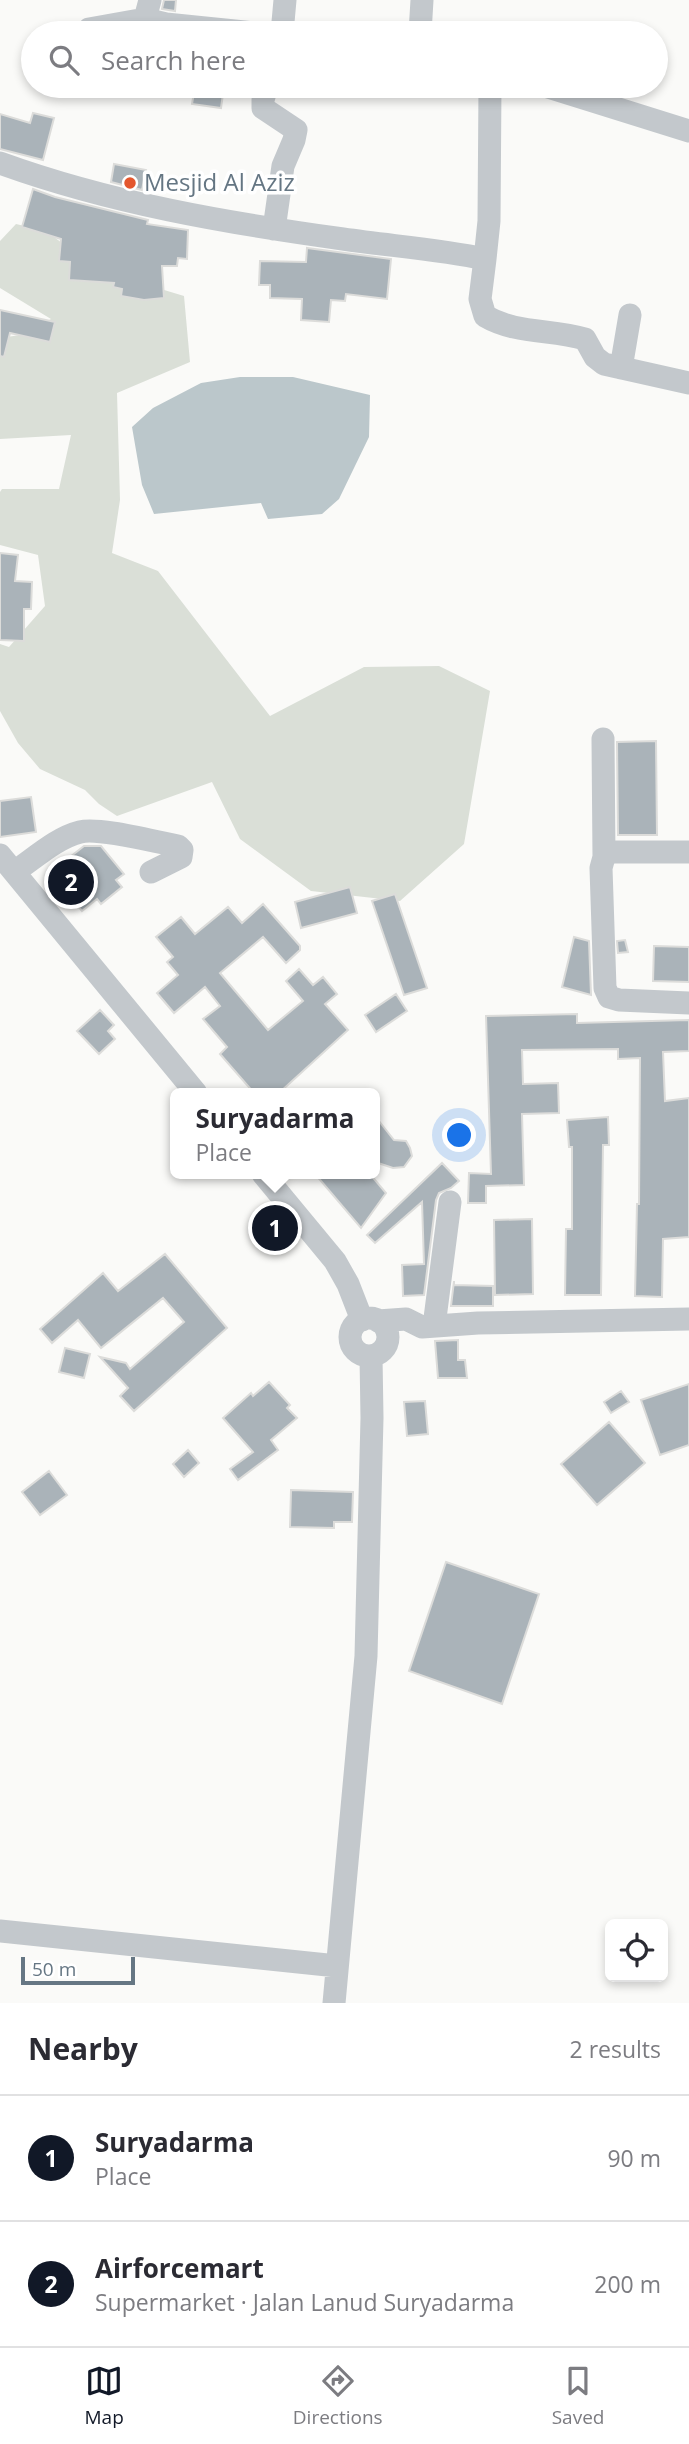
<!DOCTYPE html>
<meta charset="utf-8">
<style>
body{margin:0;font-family:"Open Sans",sans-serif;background:#f7f7f7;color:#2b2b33}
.controls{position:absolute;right:21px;bottom:21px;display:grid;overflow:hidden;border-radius:10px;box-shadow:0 4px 10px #0003}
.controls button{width:63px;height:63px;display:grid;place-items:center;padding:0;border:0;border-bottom:2px solid #e1e1e2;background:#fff;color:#2b2b33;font:35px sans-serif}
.scale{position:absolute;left:21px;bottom:18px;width:114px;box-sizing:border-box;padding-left:7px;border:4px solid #657683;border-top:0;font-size:19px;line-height:24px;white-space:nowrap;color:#657683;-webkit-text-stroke:5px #fff;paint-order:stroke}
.you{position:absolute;left:460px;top:1136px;width:24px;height:24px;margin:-18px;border:5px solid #fff;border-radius:50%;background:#1a73e8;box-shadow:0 0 0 10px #1a73e833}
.badge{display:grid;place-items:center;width:46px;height:46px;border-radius:50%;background:#111827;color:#fff;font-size:23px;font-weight:700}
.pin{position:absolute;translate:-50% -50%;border:4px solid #fff;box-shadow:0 2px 7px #0006}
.popup{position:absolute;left:170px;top:1088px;width:210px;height:91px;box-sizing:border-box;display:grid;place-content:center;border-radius:10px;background:#fff;filter:drop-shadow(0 2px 5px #0005);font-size:23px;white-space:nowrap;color:#7c7c81}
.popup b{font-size:26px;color:#2b2b33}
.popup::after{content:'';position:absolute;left:50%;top:100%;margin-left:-14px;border:14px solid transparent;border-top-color:#fff}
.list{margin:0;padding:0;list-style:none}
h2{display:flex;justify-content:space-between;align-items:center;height:91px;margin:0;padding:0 28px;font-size:30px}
h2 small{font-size:23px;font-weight:400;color:#7c7c81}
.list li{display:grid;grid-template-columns:46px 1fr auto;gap:21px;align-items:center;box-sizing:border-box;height:126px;padding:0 28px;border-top:2px solid #e1e1e2}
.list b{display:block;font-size:26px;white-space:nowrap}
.list p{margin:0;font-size:23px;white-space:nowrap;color:#7c7c81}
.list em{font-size:23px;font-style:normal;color:#7c7c81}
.icon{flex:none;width:38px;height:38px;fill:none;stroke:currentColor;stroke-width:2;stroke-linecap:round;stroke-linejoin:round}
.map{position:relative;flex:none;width:689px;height:2003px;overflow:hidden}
.search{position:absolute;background:#fff;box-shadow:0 4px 10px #0003;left:21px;right:21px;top:21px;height:77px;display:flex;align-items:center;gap:18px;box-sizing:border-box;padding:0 24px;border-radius:38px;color:#7c7c81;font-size:26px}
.sheet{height:343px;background:#fff}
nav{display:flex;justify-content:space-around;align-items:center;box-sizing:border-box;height:98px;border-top:2px solid #e1e1e2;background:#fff;font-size:19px;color:#7c7c81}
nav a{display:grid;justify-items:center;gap:4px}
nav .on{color:#111827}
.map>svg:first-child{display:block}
</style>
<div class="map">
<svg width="689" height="2003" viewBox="0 0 689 2003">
<rect width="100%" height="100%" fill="#fafaf8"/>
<path fill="#dadfd7" d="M16 224 46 231 98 270 184 296 190 362 117 393 120 500 112 553 158 571 270 716 364 667 439 666 490 691 464 844 400 901 311 891 240 839 212 782 117 816 99 804 85 790 40 769 18 743 0 711V644L9 647 45 606 38 555 0 545V492L2 489H59L71 435 0 439V343L6 337 21 335 51 319 0 288V241Z"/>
<path fill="#bbc7cb" d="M240 377H293L370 395 369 437 339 499 322 514 268 519 261 503 154 514 142 485 132 427 153 408 201 383Z"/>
<path fill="#aab3b9" stroke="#dcdcda" stroke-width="2" d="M164 0H176L175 11 162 9Z
M195 86 224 87 221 108 192 104Z
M33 113 54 118 43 160 0 149V114L30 123Z
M114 164 146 170 142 190 111 182Z
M33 189 55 197 148 220 147 224 188 230 187 259 178 258 177 266H162L164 298 144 300 121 296 122 289 113 287 114 283 69 280 70 262 59 261 61 239 22 227Z
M307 248 391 259 387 299 346 294 345 301 331 300 329 322 301 320 302 299 270 298V285H259L260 261 306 262Z
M0 310 55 322 50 342 10 333 4 357 0 356Z
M0 553 18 555 15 581 32 582 31 609H24V641L0 640Z
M656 741 657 835H618L617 742Z
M31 797 36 832 0 837V801Z
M84 846H101L124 874 116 880 122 887 101 904 97 899 82 911 51 872Z
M350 887 357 913 301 928 295 902Z
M395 894 427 988 404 995 372 901Z
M263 904 300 946V950L286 963 263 937 220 973 268 1030 303 1001 286 981 299 969 313 985 323 977 337 994 325 1004 348 1030 279 1093H254L220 1054 227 1047 203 1019 220 1006 205 987 174 1013 157 993 178 975 167 962 173 957 156 937 181 917 195 934 228 907 242 923Z
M574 937 589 941 591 995 562 987Z
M625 940 628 952 618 953 617 941Z
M654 946 689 947V982L653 981Z
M396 994 407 1011 376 1032 365 1015Z
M100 1010 114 1025 108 1031 115 1039 99 1054 77 1031Z
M577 1014V1023L689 1020V1051L663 1052 665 1101 689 1098V1237L663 1239 662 1297 635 1296 637 1204H639L640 1058 618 1059V1049L522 1050 523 1084 558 1083 559 1113 522 1114 524 1185 486 1186V1203H468L469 1173 491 1174 486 1016Z
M375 1116 394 1140 406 1141 410 1148 412 1156 404 1167 393 1168 375 1162Z
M608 1117 609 1145H603L601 1295H565L566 1229H572V1147H569L567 1120Z
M442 1163 459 1181 451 1188 439 1193 436 1200 424 1295 403 1296 402 1265 424 1264 422 1202 375 1243 367 1235Z
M315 1174H370L386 1193 361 1228Z
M532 1219 533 1294 495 1295 494 1220Z
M165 1254 227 1328 134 1411 120 1396 128 1388 100 1357 126 1363 130 1369 184 1322 163 1298 101 1348 78 1320 52 1343 40 1329 103 1273 118 1291Z
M454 1281V1285L493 1286V1306H451Z
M458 1340V1360H465L467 1378H438L435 1341Z
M65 1348 90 1354 84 1378 59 1372Z
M269 1382 290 1405 287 1408 297 1418 271 1440 278 1450 238 1480 230 1469 253 1452 223 1418 251 1393 253 1396Z
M689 1384V1445L660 1455 641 1400Z
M621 1391 629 1402 611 1413 604 1402Z
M425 1401 428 1434 407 1436 404 1402Z
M609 1422 645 1463 597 1505 561 1464Z
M188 1450 199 1463 184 1477 173 1464Z
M49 1471 67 1495 40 1515 22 1492Z
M291 1490 353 1492 352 1522H334V1528L290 1527Z
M446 1562 539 1594 502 1704 409 1671Z"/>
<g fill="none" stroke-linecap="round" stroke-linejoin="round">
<path stroke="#c3c8cc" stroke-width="23" d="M150 0 145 19 166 24 254 33
M89 29 145 19
M282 33 285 0
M420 33 422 0
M267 86 263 100V108L296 130 294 140 283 166 274 229
M545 86 689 131
M0 163C110 203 227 223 343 239 390 246 439 249 485 259L489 221 490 86
M485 259 480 299 485 316C516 334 551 329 585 339L595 357 604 364 689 383
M621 368 630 315
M603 739 604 857
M689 852H611L604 857 601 868 605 988 609 997 619 1000 689 1003
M0 855 196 1093
M14 872C34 859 56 838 80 832 99 827 155 842 178 846L182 850 181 857 151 872
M263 1174 335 1261 348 1284 362 1320
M350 1337a19 19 0 1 1 38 0a19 19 0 1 1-38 0Z
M378 1321 406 1319 422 1327 478 1323 689 1319
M434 1326 450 1202
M0 1931 337 1966
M334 2003 366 1656 372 1418 371 1356"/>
</g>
<circle fill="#e4572e" stroke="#fff" stroke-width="2.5" cx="130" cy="183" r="7"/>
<g text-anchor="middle" stroke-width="7" stroke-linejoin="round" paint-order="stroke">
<g font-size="24" fill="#657683" stroke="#fff" text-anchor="start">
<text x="144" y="191">Mesjid Al Aziz</text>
</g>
</g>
</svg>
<div class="controls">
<button><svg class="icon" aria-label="locate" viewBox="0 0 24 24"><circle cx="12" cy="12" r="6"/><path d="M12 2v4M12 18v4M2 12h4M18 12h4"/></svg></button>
</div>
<div class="scale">50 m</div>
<div class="you"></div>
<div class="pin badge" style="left:275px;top:1228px">1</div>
<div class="popup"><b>Suryadarma</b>Place</div>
<div class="pin badge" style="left:71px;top:882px">2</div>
<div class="search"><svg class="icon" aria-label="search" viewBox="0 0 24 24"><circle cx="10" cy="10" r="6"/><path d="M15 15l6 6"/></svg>Search here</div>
</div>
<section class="sheet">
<h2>Nearby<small>2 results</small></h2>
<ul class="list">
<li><span class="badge">1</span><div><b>Suryadarma</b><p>Place</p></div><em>90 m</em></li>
<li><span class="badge">2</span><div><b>Airforcemart</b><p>Supermarket · Jalan Lanud Suryadarma</p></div><em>200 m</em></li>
</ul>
</section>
<nav>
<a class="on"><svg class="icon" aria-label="map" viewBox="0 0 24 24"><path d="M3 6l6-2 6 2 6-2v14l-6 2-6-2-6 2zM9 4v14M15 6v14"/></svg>Map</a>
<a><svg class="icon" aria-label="directions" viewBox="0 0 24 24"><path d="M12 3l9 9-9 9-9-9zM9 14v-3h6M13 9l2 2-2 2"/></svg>Directions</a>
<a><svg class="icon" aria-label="saved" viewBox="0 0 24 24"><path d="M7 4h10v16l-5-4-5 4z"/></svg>Saved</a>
</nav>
